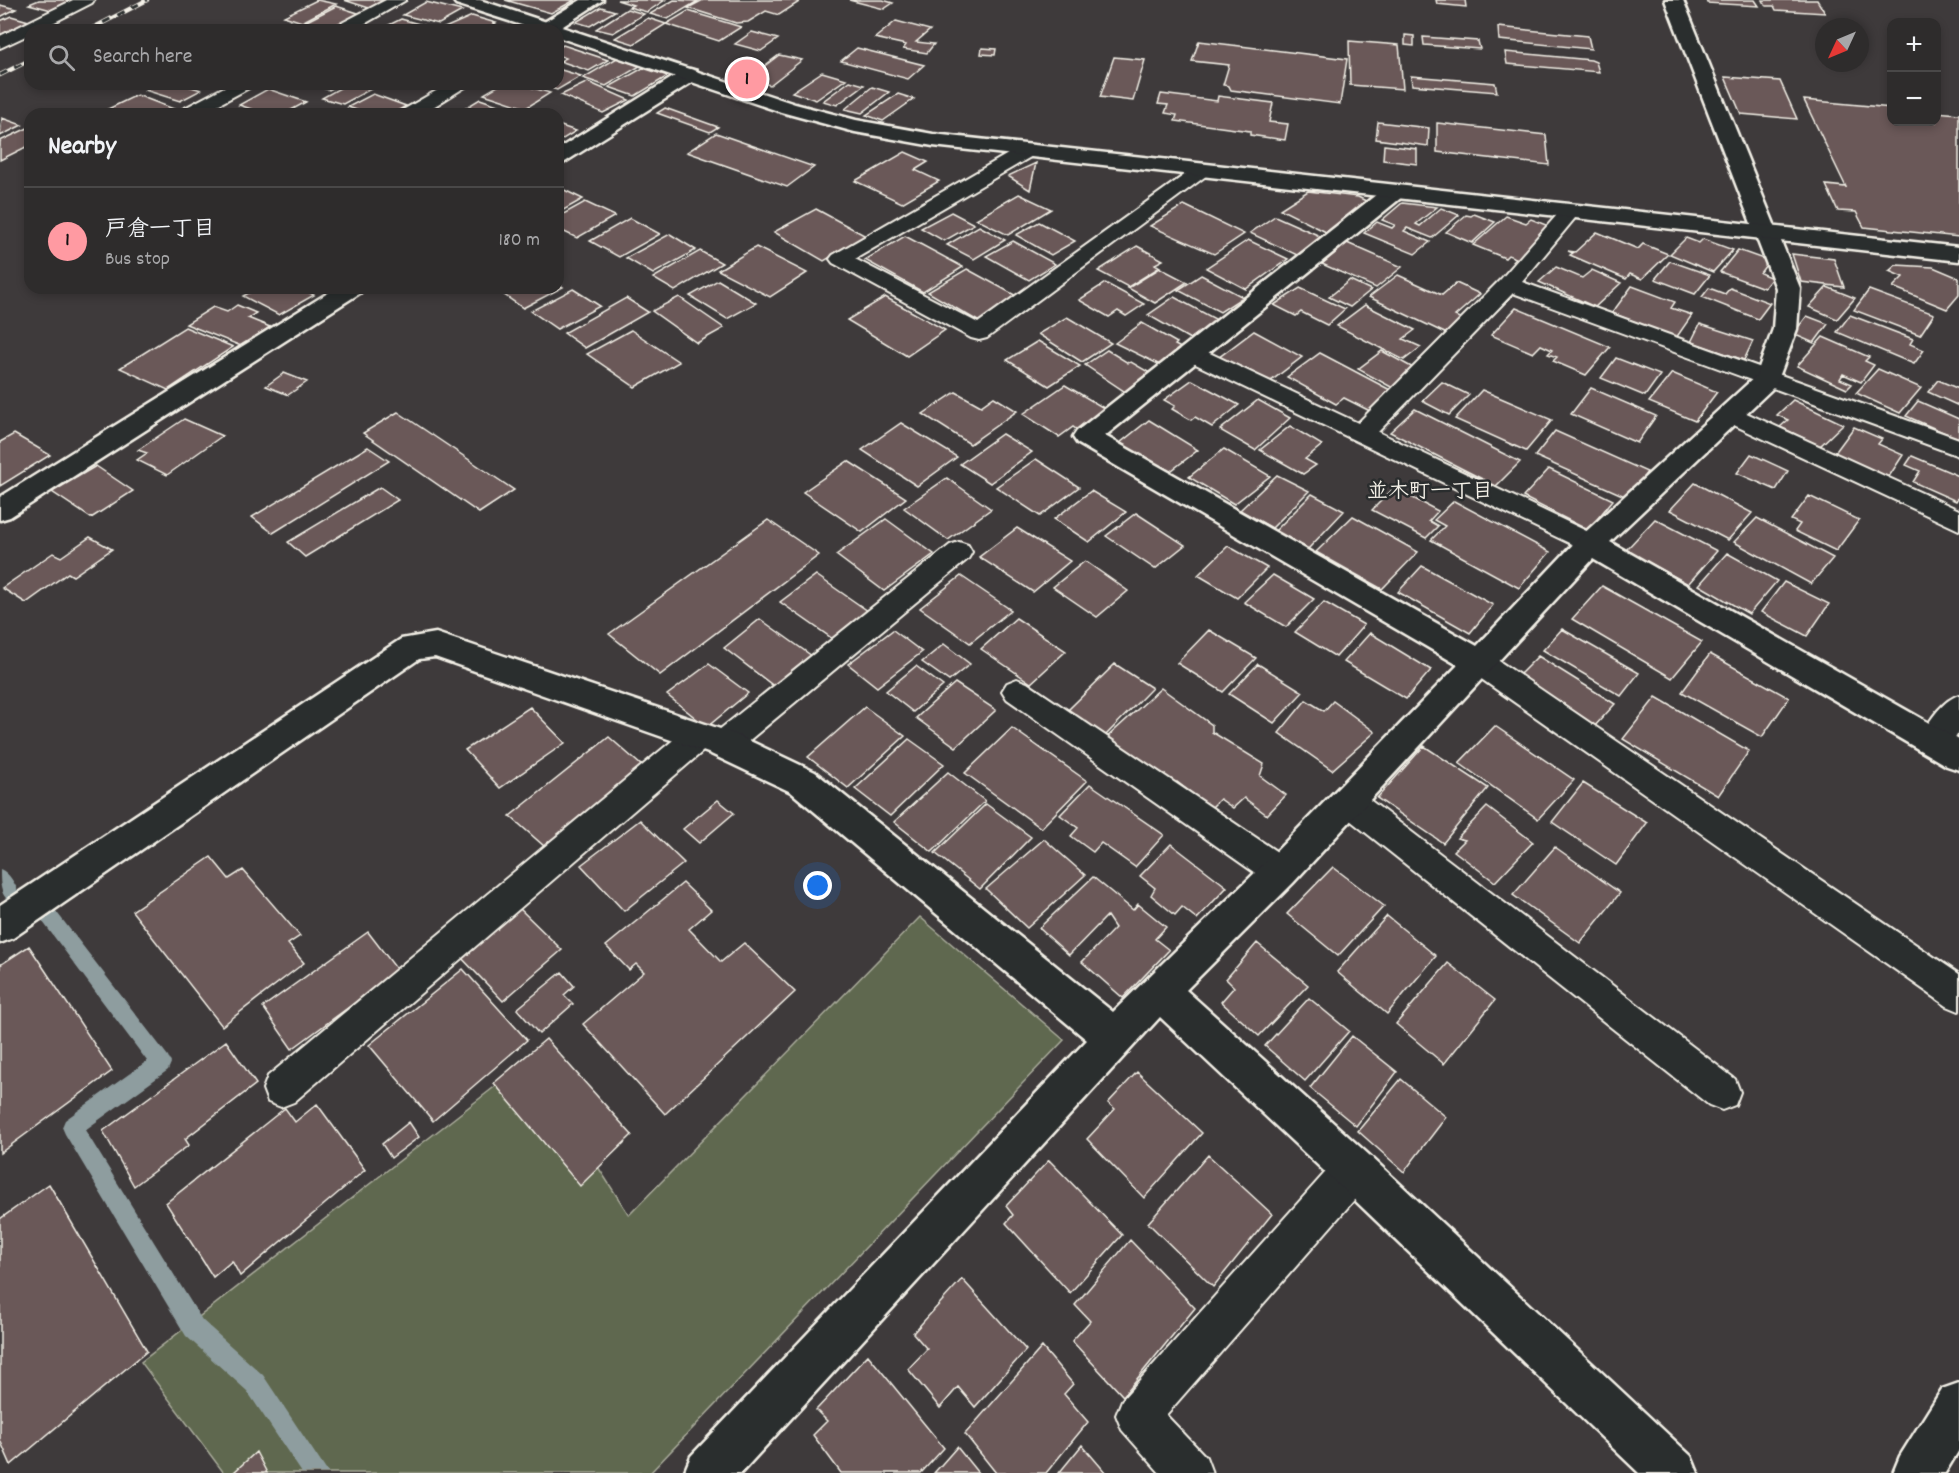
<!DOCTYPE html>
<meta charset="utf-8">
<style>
body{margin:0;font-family:Dekko,"Klee One",sans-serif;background:#3a3838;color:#f1f3f6}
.controls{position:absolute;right:18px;top:18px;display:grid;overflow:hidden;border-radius:12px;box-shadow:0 3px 9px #0003}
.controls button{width:54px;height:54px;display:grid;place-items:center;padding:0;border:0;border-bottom:2px solid #494848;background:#2e2c2c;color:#f1f3f6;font:30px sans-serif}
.compass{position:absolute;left:1815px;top:18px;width:54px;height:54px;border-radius:50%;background:#2e2c2c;box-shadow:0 3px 9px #0003;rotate:226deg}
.you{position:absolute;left:818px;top:886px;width:21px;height:21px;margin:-15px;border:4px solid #fff;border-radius:50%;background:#1a73e8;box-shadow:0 0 0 9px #1a73e833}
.badge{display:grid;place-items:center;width:39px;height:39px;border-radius:50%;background:#ff9aa2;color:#111;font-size:20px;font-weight:700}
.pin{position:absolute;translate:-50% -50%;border:3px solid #fff;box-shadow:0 2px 6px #0006}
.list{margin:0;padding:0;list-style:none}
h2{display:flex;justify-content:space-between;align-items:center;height:78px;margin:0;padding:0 24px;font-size:26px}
h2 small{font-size:20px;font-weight:400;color:#a7a7a9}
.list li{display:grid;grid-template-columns:39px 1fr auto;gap:18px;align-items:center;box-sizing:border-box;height:108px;padding:0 24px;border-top:2px solid #494848}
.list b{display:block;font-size:22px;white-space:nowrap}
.list p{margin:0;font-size:20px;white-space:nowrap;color:#a7a7a9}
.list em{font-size:20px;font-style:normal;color:#a7a7a9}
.icon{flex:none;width:33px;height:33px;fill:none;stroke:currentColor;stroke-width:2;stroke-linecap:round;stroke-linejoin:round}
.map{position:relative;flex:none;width:1959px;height:1473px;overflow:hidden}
.search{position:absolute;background:#2e2c2c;box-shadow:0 3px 9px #0003;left:24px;top:24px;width:540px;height:66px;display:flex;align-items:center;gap:15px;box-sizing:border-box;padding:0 21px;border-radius:18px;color:#a7a7a9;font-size:22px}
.panel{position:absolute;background:#2e2c2c;box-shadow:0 3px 9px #0003;left:24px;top:108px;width:540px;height:186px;border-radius:18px}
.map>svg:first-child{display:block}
</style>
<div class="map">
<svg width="1959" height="1473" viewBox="0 0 1959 1473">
<rect width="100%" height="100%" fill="#3e3a3b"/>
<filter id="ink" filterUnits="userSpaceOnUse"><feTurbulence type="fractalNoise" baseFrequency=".0167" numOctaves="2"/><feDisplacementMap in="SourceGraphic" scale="12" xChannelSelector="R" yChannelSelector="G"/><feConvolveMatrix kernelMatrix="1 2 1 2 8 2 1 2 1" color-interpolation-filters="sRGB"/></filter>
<g filter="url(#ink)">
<path fill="#5f684f" stroke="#aaac9c" stroke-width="1.5" d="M920 917 1064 1040 650 1473H224L141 1362 529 1060 629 1215Z"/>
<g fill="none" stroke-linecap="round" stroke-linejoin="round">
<path fill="#8e9d9f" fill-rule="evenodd" d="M0 869C10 873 15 884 19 893L16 899 10 901C0 896 0 882 0 869Z
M49 908 55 910 168 1056 171 1063 168 1070 85 1130 202 1320 263 1375 328 1473H302L247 1391 186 1336 65 1134 62 1127 65 1120 147 1061 43 922 40 916 43 910Z"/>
</g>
<path fill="#6b5858" stroke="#f4f1e8" stroke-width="1.5" d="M39 0H79L55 11 29 4Z
M317 0 336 4 302 22 284 16Z
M344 0H390L372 9Z
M505 0H575L551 13Z
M617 0H665L647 12 629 7 633 5Z
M674 0 698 1 668 19 650 14Z
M703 0H791L799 2 779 15 766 11 748 22 736 23 688 8Z
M849 0H883L893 3 884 9Z
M1436 0H1465L1466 7 1437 4Z
M1706 0H1755L1759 6 1707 3Z
M1763 0H1817L1825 13 1776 10 1774 6H1766Z
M426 2 462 11 439 24 403 15Z
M0 5 16 9 0 17Z
M336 6 361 14 330 30 305 22Z
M601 7 615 11 590 26 576 22Z
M627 9 644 14 613 33 596 29Z
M688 11 741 27 719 41 666 24Z
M11 16 32 22 0 36V21Z
M472 16 496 23 484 30H440Z
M648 18 666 24 634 44 615 38Z
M401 19 437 29H381Z
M289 21 301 24 295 28 305 30H262L275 23 283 25Z
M896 21 930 30 916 42 934 44 927 53 903 49 906 45 875 38Z
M1498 27 1588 36 1591 49 1499 40Z
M752 32 778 39 761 51 735 44Z
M1405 35 1414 36V46L1405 45Z
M1423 37 1478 41 1480 49 1424 45Z
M1199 41 1347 59 1340 104 1231 90 1229 86 1223 85 1229 65 1192 61Z
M1349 41 1399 45 1403 89 1350 85Z
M563 45 608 60 589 71 560 61 566 58 558 55V48Z
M857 48 924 65 908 79 841 61Z
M982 48 996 49 995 55 981 54Z
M1505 52 1591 60 1596 62 1599 72 1507 64Z
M779 55 802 60 770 85 747 79Z
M1114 57 1145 60 1133 101 1100 97Z
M617 58 640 66 606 86 583 78Z
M643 68 668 76 635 96 609 87Z
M558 69 581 76 557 90 538 84H558Z
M822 72 846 79 816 100 792 92Z
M1411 76 1495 83 1497 92 1412 85Z
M1725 77 1780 81 1797 119 1741 114Z
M850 81 864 85 837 105 823 101Z
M588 82 629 100 603 113 561 95Z
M157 84H182L201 90 180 101 145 90Z
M309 84H340L329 90Z
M347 84H380L343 104 322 98Z
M501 84H520L550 93 526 108 484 94Z
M872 87 889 92 862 113 845 109Z
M268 89 306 102 284 114H267L239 105Z
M373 94 406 106 392 114H368L348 107Z
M898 94 914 99 883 121 866 115Z
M1161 94 1217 101 1218 96 1273 103 1269 122 1288 124 1285 140 1250 135V131L1175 121 1177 115 1165 113 1168 105 1158 104Z
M137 95 176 110 169 114H112L104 111Z
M480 99 518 112 515 114 457 113Z
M1804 100 1892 108V122H1936V112L1959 114V237L1864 227 1856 212 1838 211 1826 185 1846 187Z
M230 108 231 114H197Z
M665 108 718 127 710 132 657 113Z
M2 118 22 125 0 136Z
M1378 122 1429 128 1428 146 1376 139Z
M1437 123 1546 135 1549 165 1437 152Z
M558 125 576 131 558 142Z
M30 127V145L0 160V141Z
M716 133 814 167 787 187 687 152Z
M1384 145 1417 149V164L1383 160Z
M905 152 928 162 915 170 939 181 902 203 855 181Z
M1036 163 1030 190 1008 176Z
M558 187 583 199 558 213Z
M1308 191 1358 197 1370 203 1332 235 1280 209Z
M1019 194 1051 209 1008 235 976 219Z
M585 202 615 216 577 238 558 229V217Z
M1402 203 1437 207 1416 224 1420 226 1441 208 1459 215 1432 238 1407 228 1404 231 1430 242 1415 254 1364 233 1377 222 1392 228 1395 225 1382 220Z
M1184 205 1244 234 1214 254 1150 226Z
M816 209 866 236 824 261 774 232Z
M951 212 974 224 944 241 921 228Z
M1474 214 1495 222 1472 243 1446 232 1466 215 1471 216Z
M1275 216 1322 237 1297 255 1250 233Z
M1506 216 1526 223 1531 219 1556 229 1519 263 1513 261 1516 258 1508 255 1505 258 1473 245Z
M630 218 660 234 619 257 590 241Z
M1039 222 1075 241 1051 255 1016 235Z
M979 226 1005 240 974 259 947 245Z
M1597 232 1638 249 1643 244 1668 254 1642 279 1630 274 1626 279 1570 255 1573 253 1568 251 1575 252Z
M670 234 696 250 653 274 626 258Z
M905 236 963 267 923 292 865 260Z
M1686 238 1699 243 1703 239 1733 250 1713 272 1670 254Z
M1248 240 1288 259 1246 289 1206 268Z
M1013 241 1055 264 1029 280 986 256Z
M1347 243 1402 267 1376 288 1322 264Z
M1137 246 1163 260 1155 264 1160 267 1128 287 1098 271Z
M756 247 807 273 770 297 718 270Z
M1738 250 1769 261 1760 273 1772 278 1764 288 1720 272Z
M700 251 722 263 675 291 653 278Z
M1792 254 1834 259 1844 287 1801 282Z
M1670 261 1710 275 1695 294 1655 279Z
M1896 265 1933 267 1959 278V295L1947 309 1893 287 1903 277 1889 271Z
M1556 267 1582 278 1592 270 1621 283 1595 307 1539 282Z
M1160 268 1187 282 1155 303 1128 288Z
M967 269 1022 299 983 324 928 292Z
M1201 275 1243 297 1220 312 1178 290Z
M1398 275 1442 295 1456 283 1480 294 1455 316 1466 321 1449 335 1369 297Z
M718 280 756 303 727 319 690 296Z
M1350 280 1371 290 1350 307 1329 297Z
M1105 283 1144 304 1126 316 1118 311 1109 317 1079 300Z
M558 284 563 287 523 308 497 290 558 288Z
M1632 286 1675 302 1671 308 1692 315 1676 338 1612 313Z
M1827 287 1855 298 1837 319 1809 307Z
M258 288H300L314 295 279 315 243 296Z
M1300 288 1345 309 1327 325 1301 312 1296 316 1274 305Z
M1709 288 1725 294 1730 288 1770 303 1758 319 1702 297Z
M573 289 600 306 557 329 531 311Z
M1869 290 1934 314 1920 335 1854 310Z
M679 297 724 328 697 343 652 311Z
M885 297 945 330 907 356 847 320Z
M1174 297 1217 320 1190 339 1148 315Z
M626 298 648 312 585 348 564 333Z
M237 305 256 313 248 318 270 327 241 346 186 324 213 307 227 312Z
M1365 305 1415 330 1403 339 1421 347 1404 360 1337 326Z
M1516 308 1610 347 1586 375 1553 361 1557 357 1548 354 1552 350 1541 345 1533 353 1491 335Z
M1850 315 1913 339 1910 344 1924 350 1914 364 1837 332Z
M1807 316 1828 324 1814 343 1793 334Z
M1067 317 1111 343 1082 362 1038 334Z
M1142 323 1177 343 1175 345 1183 349 1160 365 1115 343Z
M1700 324 1753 341 1744 360 1691 342Z
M185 327 233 347 168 390 120 368Z
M631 330 679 362 635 387 587 354Z
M1254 331 1302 357 1267 384 1218 358Z
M1823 337 1869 357 1865 361 1874 365 1861 382 1843 374 1840 379 1852 384 1847 389 1797 366Z
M1038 341 1080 366 1049 386 1007 360Z
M1107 350 1128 363 1131 362 1157 377 1130 395 1085 365Z
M1382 351 1415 369 1393 388 1358 369Z
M1320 353 1394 392 1370 411 1344 398 1336 404 1287 377Z
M1616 358 1660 375 1645 396 1601 378Z
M1878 369 1921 388 1900 413 1856 393Z
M284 373 307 382 288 395 266 386Z
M1672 373 1717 392 1695 421 1649 402Z
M1192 380 1239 405 1212 427 1195 417 1191 420 1172 409 1175 406 1164 400Z
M1938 380 1959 389V406L1928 392Z
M1442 382 1469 395 1449 415 1422 401Z
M1065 385 1109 411 1080 432 1073 427 1059 437 1023 414Z
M1591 388 1656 416 1637 443 1571 414Z
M1482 390 1552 420 1526 451 1455 419Z
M956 392 981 406 994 397 1017 411 970 444 923 414Z
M1258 400 1290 418 1255 450 1220 430Z
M1793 400 1843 424 1820 446 1780 427 1788 420 1777 415Z
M1918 401 1959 419V439L1906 416Z
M1415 409 1520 462 1496 486 1390 432Z
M398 412 514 490 479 513 363 433Z
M184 419 222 436 167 475 137 460 147 453 138 450Z
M1149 420 1198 450 1168 473 1120 443Z
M901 423 957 457 917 486 862 450Z
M1290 426 1322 445 1305 459 1316 465 1303 474 1260 450Z
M1854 427 1882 439 1878 444 1903 455 1888 478 1834 454Z
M1555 431 1647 472 1629 498 1535 456Z
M14 434 50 455 0 486V442Z
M1002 434 1032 452 990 483 960 464Z
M368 447 389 461 273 533 252 517Z
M1224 449 1270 476 1234 504 1189 477Z
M1751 454 1788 471 1776 490 1737 473Z
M1912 456 1959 476V496L1956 501 1913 482 1920 471 1906 465Z
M1036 459 1079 487 1040 516 996 487Z
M848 461 906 498 862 532 803 492Z
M96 466 133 491 91 518 52 492Z
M1549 469 1613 500 1588 530 1523 497Z
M1277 475 1309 491 1272 528 1240 510Z
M947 478 991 509 948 540 904 508Z
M1695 483 1752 513 1728 540 1670 510Z
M380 487 398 500 305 557 288 542Z
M1394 488 1438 511 1429 521 1438 526 1426 538 1372 510Z
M1091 491 1126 512 1089 542 1054 519Z
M1312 494 1344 511 1308 549 1275 531Z
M1809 496 1859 520 1836 551 1795 531 1800 524 1791 520Z
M1454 501 1550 552 1519 588 1431 540 1445 526 1434 520Z
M1136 513 1185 545 1155 569 1106 536Z
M1353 516 1418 552 1382 589 1316 552Z
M1757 518 1833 558 1811 584 1734 542Z
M886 519 934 554 884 591 836 555Z
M1655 519 1717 551 1688 584 1626 550Z
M768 520 819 555 660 675 609 634Z
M1017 528 1070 561 1033 592 979 557Z
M90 537 112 549 73 576 68 573 26 603 2 588 53 553 61 557Z
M1228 546 1267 568 1237 598 1198 575Z
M1727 553 1777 581 1749 614 1699 585Z
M1085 561 1128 591 1097 617 1053 587Z
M1422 566 1493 605 1470 633 1398 592Z
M816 575 868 611 833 639 780 602Z
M1273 575 1314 599 1286 627 1244 602Z
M961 576 1011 610 970 643 920 608Z
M1784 582 1829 604 1807 636 1761 612Z
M1602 586 1702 642 1672 678 1572 619Z
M1324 602 1364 625 1336 657 1295 632Z
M1016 618 1066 651 1031 683 981 649Z
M760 619 812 656 775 687 724 648Z
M1562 629 1639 673 1621 696 1543 650Z
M893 630 922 652 877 687 848 664Z
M1209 630 1256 658 1223 692 1177 663Z
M1370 633 1431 670 1406 699 1344 662Z
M944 644 970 664 949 681 922 662Z
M1710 654 1789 698 1762 737 1682 692Z
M1538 656 1615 704 1593 728 1516 678Z
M709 664 748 693 707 727 667 695Z
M1115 664 1152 688 1103 738 1065 713Z
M1258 664 1303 692 1274 723 1229 694Z
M916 666 943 686 913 712 886 691Z
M955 683 996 710 956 747 916 718Z
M1161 688 1212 725V732L1264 764 1260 776 1286 795 1267 815 1244 798 1233 808 1220 799 1211 808 1177 782 1168 790 1103 741Z
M1656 697 1749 751 1718 796 1623 739Z
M1306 700 1324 711 1333 701 1375 732 1332 770 1279 733Z
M530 707 565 743 500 788 465 750Z
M865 707 905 736 848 788 808 757Z
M1495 726 1574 780 1538 819 1459 763Z
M1012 728 1087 781 1041 828 965 773Z
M609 737 642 766 544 846 510 816Z
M909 739 944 764 890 816 855 789Z
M1424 746 1488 788 1443 843 1377 798Z
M948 772 985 801 932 852 894 822Z
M1583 783 1647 823 1616 865 1552 822Z
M1090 784 1164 835 1135 867 1101 843 1093 852 1071 836 1078 828 1060 815Z
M718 800 734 813 699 843 683 829Z
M986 804 1031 837 980 889 935 853Z
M1487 807 1533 842 1495 882 1454 851 1465 840 1457 838Z
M640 820 684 863 624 911 581 865Z
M1044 839 1085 875 1027 928 986 889Z
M1171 844 1227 887 1197 919 1182 907 1175 915 1151 895 1155 888 1140 876Z
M1555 847 1620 893 1580 943 1513 895Z
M211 857 229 879 243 870 300 936 288 944 304 963 222 1026 132 911Z
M1333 867 1384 906 1338 956 1287 914Z
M1093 877 1133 910 1138 904 1166 927 1155 939 1169 950 1123 998 1082 962 1115 928 1107 916 1069 955 1039 928Z
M683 883 711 910 689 929 721 962 744 943 795 992 665 1114 583 1024 644 972 636 964 629 970 606 946Z
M517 906 562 950 503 1001 458 954Z
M1387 916 1436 956 1387 1014 1337 972Z
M368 932 398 971 292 1049 263 1007Z
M1257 943 1308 985 1259 1036 1221 1002 1234 987 1226 979Z
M29 946 112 1071 0 1153V965Z
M1448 963 1495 1000 1444 1064 1396 1024Z
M463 969 527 1040 433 1121 369 1045Z
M562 972 574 986 564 995 573 1004 539 1034 517 1009Z
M1309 998 1349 1031 1305 1081 1265 1046Z
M1352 1036 1397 1072 1356 1126 1310 1088Z
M546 1039 632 1135 580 1186 494 1083Z
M226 1041 256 1084 185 1139 189 1145 134 1186 103 1131Z
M1137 1072 1202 1133 1144 1198 1087 1139 1115 1109 1108 1103Z
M1401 1079 1446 1117 1404 1172 1358 1131Z
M317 1104 365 1170 240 1276 232 1261 213 1277 166 1203 285 1108 295 1122Z
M409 1122 419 1137 391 1158 382 1144Z
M1208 1155 1272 1214 1213 1287 1148 1223Z
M1049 1160 1122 1235 1070 1293 1006 1223 1013 1215 1006 1206Z
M49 1184 147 1351 11 1465 0 1440V1219Z
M1130 1240 1195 1308 1123 1396 1072 1341 1090 1321 1075 1305Z
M962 1279 1026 1350 975 1407 958 1387 940 1408 908 1369 927 1349 913 1333Z
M1042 1347 1073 1384 1064 1394 1088 1422 1046 1473H996L965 1434Z
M868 1355 944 1448 921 1473H841L813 1435 827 1421 816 1410Z
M1082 1445 1106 1473H1059Z
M957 1447 978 1473H934Z
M256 1452 267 1473H233Z"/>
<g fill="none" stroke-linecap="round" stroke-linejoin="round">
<defs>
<path id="lane" d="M73 0H94L92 3 39 30H30V34L0 48V36Z
M386 0H406L354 30H334L336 26Z
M230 84H252L249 88 201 114H178L181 110Z
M448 84H470L422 114H400L403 110Z
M1027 145 1034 147 1036 151 1034 155 855 259 978 323 1197 166H1211L1214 170 987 338 979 340 971 338 833 263 830 259 833 255 1020 147Z
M1570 206 1577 208 1580 212 1522 282 1959 439V456L1513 293 1378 432 1599 537 1603 544 1599 551 1590 553 1183 358 1180 353 1183 348 1191 346 1199 348 1358 423 1501 279 1563 208Z
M1731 406 1959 510V530L1723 420 1719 414 1723 408Z
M959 542 968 545 972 552 968 559 734 753 723 756 712 753 709 746 294 1102 281 1107 268 1102 263 1089 268 1076 689 727 700 724 711 727 714 734 950 545Z
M1480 652 1490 655 1959 974V1011L1947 1006 1470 671 1466 663 1470 655Z
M1017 679 1027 683 1292 862 1296 872 1292 882 1280 886 1268 882 1007 699 1002 691 1007 683Z
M1959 695C1959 705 1959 719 1959 729 1955 746 1939 755 1923 750L1919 741C1927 724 1941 701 1959 695Z
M1347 787 1358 791 1735 1079 1740 1092 1735 1105 1722 1110 1709 1105 1336 809 1331 800 1336 791Z
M1354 1151 1368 1156 1373 1170 1368 1184 1166 1415 1206 1457 1212 1473H1160L1122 1430 1116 1415 1122 1400 1340 1156Z"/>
<path id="street" d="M581 0H603L557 30H539L538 28 541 24Z
M1665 0H1683L1800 288 1797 329 1776 385 1610 542 1959 740V770L1947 766 1593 559 1293 883 1186 990 1369 1155 1691 1456 1698 1473H1639L1339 1185 1160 1017 741 1473H684L691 1456 1087 1040 791 792 711 754 435 657 419 659 13 938 0 943V905L401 639 436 633 735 734 815 772 1113 1012 1267 861 1458 665 1077 443 1073 437 1077 431 1386 187 1394 186 1402 187 1405 192 1402 197 1105 436 1477 646 1580 537 1756 376 1773 329 1776 288Z
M690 69 697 71 700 75 697 79 565 162 558 164V149L683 71Z
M336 288H364L360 293 10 517 0 520V497Z
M1959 1383V1450L1945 1473H1893L1900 1456 1942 1389Z"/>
<path id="secondary" d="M453 0H480L795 104 856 120 933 134 1959 247V261L933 146 855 132 781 112 558 37V30H537L456 4Z"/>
</defs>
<use href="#lane" stroke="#f4f1e8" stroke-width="4"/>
<use href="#street" stroke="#f4f1e8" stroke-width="5"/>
<use href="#secondary" stroke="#f4f1e8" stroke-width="5"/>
<use href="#lane" fill="#2a2d2e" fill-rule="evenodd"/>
<use href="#street" fill="#2a2d2e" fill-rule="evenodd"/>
<use href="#secondary" fill="#2a2d2e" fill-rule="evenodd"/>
<defs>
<path id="rail" d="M89 30 147 0
M0 75 30 60"/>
</defs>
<use href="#rail" stroke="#f4f1e8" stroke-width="4.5"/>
<use href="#rail" stroke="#2a2d2e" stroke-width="3" stroke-dasharray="8" stroke-linecap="butt"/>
</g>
</g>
<g text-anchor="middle" stroke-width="5" stroke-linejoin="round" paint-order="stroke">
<g font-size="21" font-weight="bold" fill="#f4f1e8" stroke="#2a2d2e">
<text x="1430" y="497">並木町一丁目</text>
</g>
</g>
</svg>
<div class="controls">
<button>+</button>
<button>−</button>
</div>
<svg class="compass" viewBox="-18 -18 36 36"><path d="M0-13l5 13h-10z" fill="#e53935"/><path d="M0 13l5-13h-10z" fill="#a7a7a9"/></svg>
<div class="you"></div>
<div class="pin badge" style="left:747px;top:79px">1</div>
<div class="search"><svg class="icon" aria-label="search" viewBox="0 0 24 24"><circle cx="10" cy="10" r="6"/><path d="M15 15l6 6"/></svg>Search here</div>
<section class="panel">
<h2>Nearby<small></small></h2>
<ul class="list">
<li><span class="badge">1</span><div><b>戸倉一丁目</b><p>Bus stop</p></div><em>180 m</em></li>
</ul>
</section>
</div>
